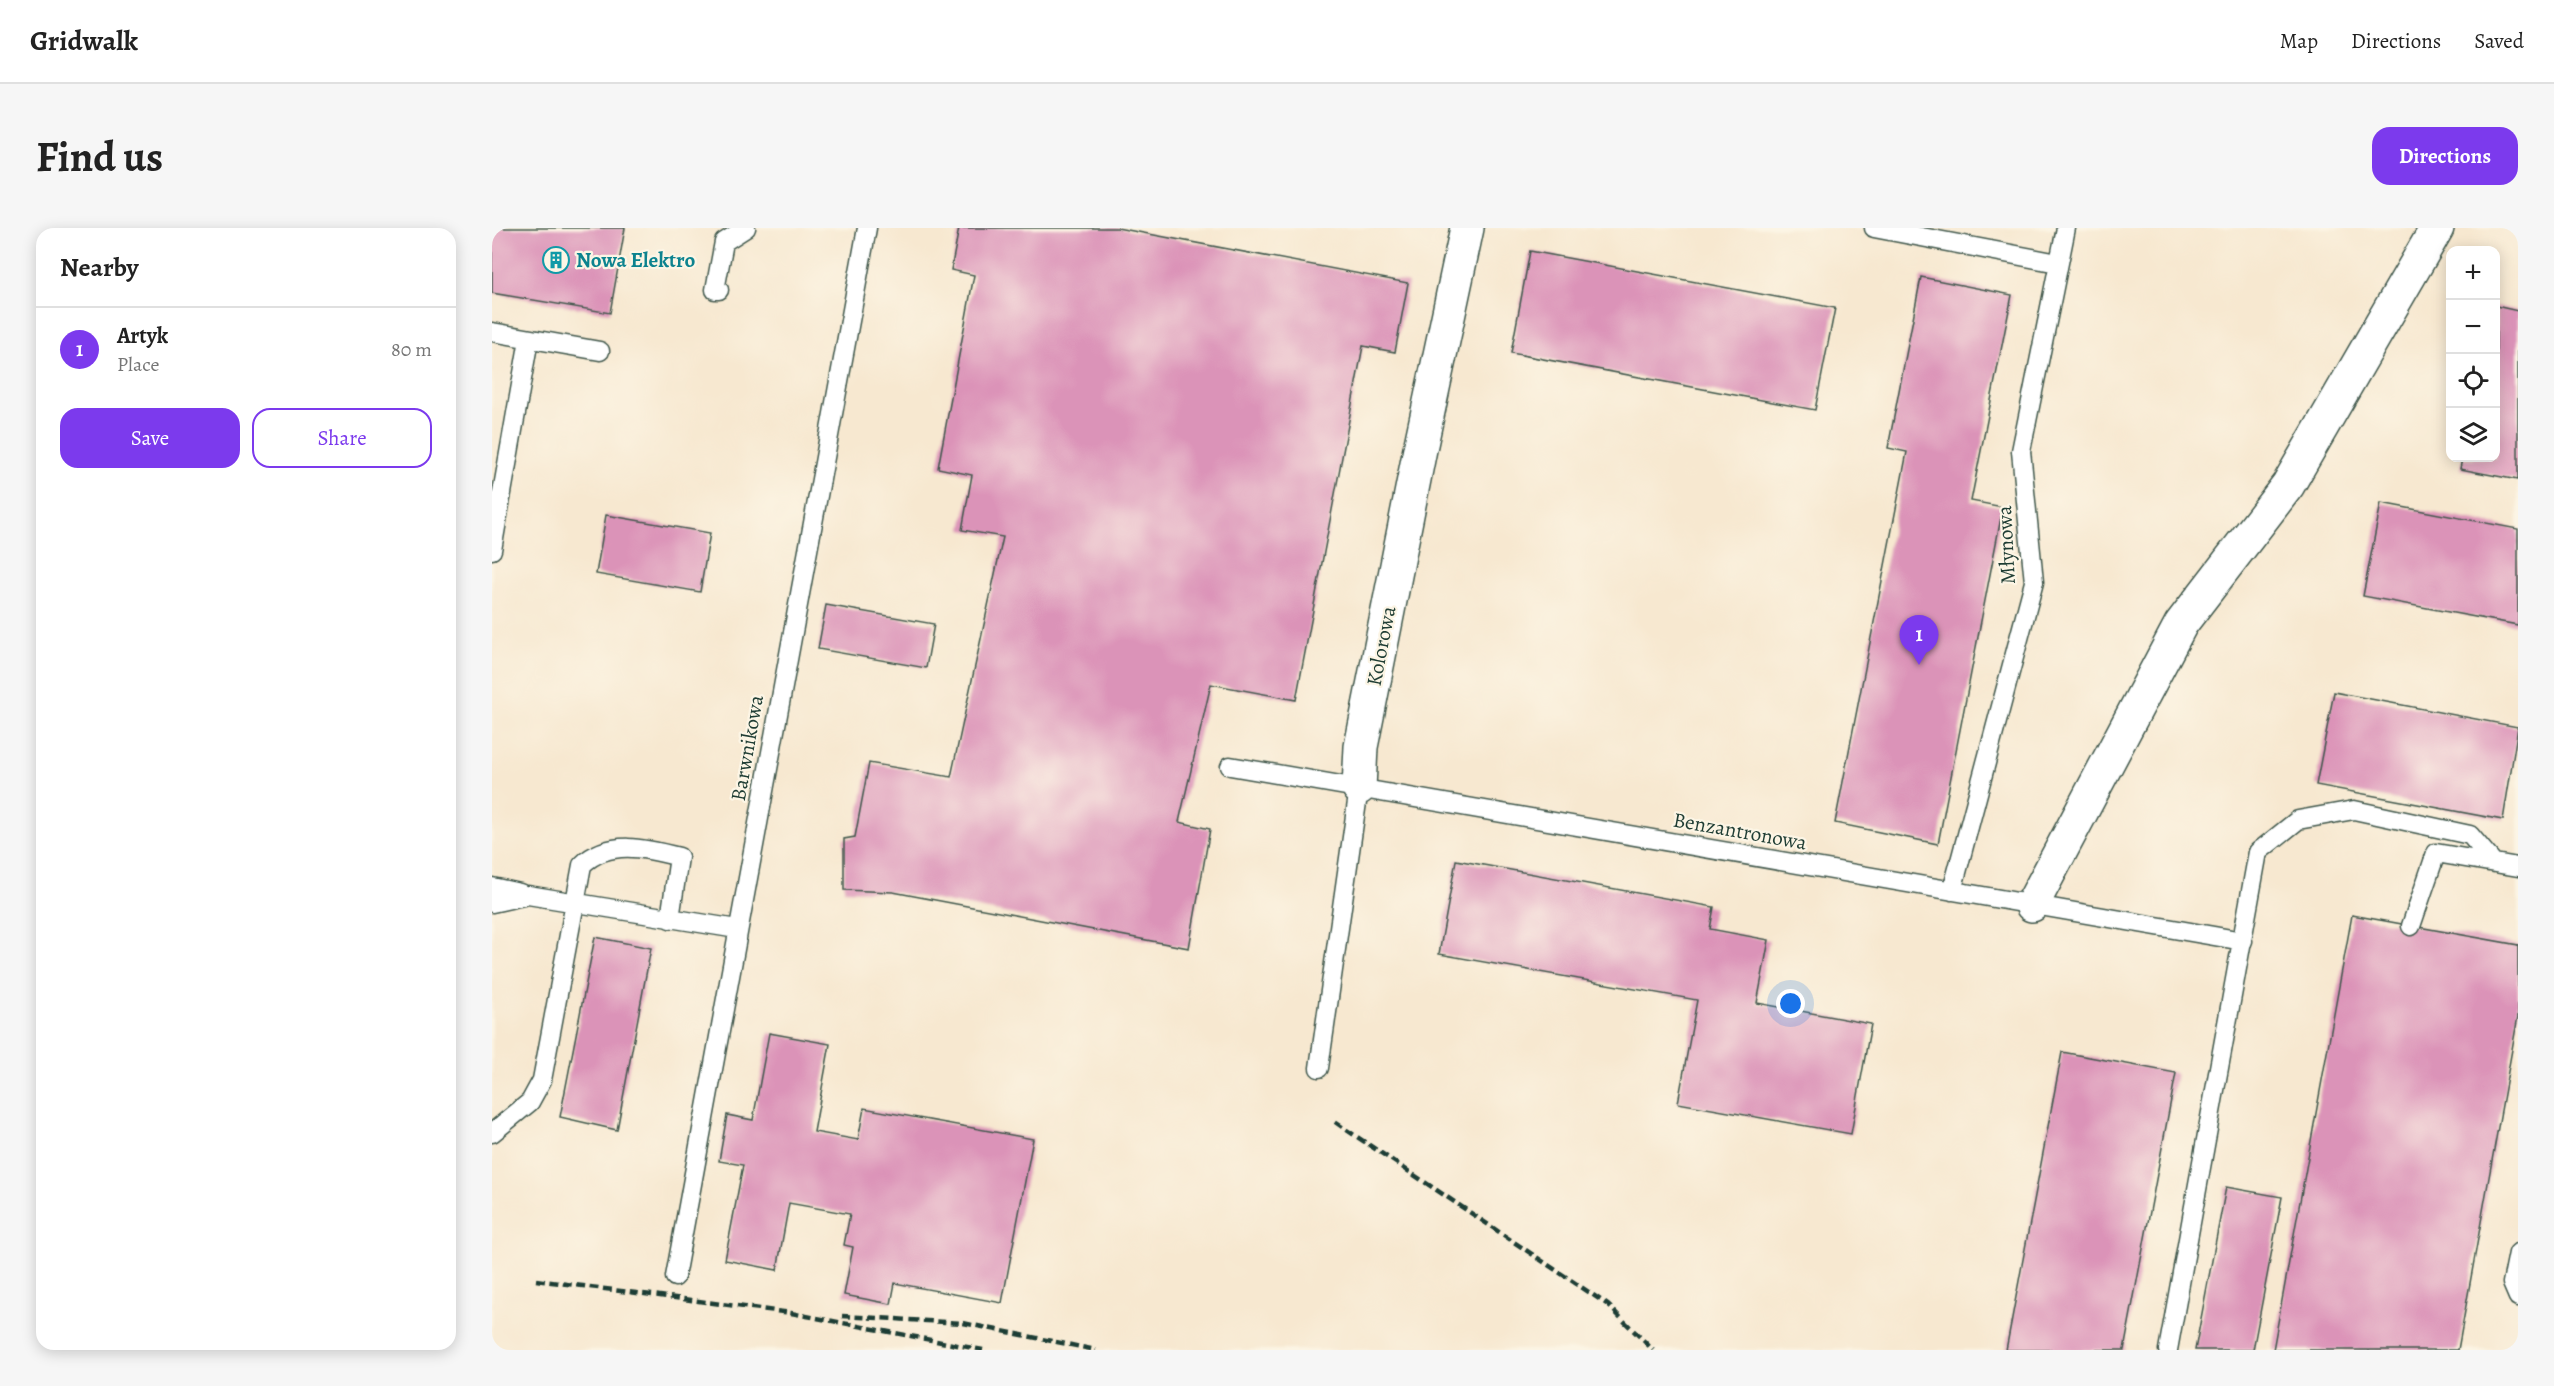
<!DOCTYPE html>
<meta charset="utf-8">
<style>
body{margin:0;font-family:Alegreya,serif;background:#f6f6f6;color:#222}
.controls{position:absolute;right:18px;top:18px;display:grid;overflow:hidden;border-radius:12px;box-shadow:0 3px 15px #0003}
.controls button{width:54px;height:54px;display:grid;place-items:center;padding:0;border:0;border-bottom:2px solid #e0e0e0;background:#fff;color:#222;font:30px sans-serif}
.you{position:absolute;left:1299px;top:776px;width:21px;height:21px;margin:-15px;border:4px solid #fff;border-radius:50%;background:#1a73e8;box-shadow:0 0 0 9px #1a73e833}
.badge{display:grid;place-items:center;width:39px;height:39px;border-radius:50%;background:#7c3aed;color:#fff;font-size:20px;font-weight:700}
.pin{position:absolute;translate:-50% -50px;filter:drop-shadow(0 2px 3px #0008)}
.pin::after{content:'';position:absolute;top:32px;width:21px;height:18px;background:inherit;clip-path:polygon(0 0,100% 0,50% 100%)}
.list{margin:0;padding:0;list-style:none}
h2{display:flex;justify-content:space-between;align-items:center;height:78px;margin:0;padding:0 24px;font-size:26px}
h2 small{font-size:20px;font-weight:400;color:#767676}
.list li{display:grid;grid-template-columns:39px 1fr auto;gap:18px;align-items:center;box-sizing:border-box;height:84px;padding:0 24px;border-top:2px solid #e0e0e0}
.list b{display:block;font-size:22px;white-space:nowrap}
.list p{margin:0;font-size:20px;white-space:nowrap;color:#767676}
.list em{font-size:20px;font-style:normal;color:#767676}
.actions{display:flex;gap:12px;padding:18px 24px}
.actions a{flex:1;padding:14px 0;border:2px solid #7c3aed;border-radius:18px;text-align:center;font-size:21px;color:#7c3aed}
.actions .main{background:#7c3aed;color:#fff}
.icon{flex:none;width:33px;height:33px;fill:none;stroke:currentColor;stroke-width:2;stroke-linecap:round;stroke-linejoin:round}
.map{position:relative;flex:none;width:2026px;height:1122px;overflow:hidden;border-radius:18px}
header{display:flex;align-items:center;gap:36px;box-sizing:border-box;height:84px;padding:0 30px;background:#fff;border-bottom:2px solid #e0e0e0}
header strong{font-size:28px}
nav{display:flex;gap:33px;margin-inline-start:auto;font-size:21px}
.intro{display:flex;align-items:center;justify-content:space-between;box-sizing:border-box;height:144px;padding:0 36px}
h1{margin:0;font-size:42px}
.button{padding:15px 27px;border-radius:18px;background:#7c3aed;color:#fff;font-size:21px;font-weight:700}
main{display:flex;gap:36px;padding:0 36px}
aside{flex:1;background:#fff;border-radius:18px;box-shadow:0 3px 15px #0003}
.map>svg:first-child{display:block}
</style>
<header>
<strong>Gridwalk</strong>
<nav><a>Map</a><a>Directions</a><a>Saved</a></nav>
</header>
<div class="intro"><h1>Find us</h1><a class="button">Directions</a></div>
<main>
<aside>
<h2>Nearby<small></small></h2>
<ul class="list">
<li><span class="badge">1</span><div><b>Artyk</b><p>Place</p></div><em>80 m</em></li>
</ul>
<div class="actions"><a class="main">Save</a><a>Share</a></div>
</aside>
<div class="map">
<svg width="2026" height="1122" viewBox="0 0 2026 1122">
<rect width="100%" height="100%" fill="#fcf5e5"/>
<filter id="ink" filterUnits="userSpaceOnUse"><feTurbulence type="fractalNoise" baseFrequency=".0167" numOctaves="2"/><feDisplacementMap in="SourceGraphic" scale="12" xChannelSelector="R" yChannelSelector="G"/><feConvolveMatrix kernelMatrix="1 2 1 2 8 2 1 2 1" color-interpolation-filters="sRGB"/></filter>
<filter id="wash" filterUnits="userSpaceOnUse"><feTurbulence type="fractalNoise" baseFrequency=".008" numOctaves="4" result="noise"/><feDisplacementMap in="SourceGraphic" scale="24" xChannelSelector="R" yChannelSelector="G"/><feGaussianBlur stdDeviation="1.35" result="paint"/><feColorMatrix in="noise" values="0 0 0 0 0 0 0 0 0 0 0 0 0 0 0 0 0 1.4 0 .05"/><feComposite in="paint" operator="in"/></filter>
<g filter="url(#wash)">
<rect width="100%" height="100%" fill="#f7e8d0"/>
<g id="blocks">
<path fill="#db93b8" d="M0 0H133L118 85 0 65Z
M467 0H625L916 55 903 124 871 118 804 472 719 456 687 594 718 601 697 720 401 664 352 662V611L363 609 377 535 459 549 511 309 470 302 480 247 446 240 482 47 459 42Z
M1038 23 1343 80 1323 182 1019 125Z
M1429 49 1520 67 1479 273 1511 279 1446 616 1343 595 1415 224 1396 220Z
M2004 78 2026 83V252L1968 241 1970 230H2004Z
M1889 275 2026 301V397L1871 368Z
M114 287 218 305 208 364 104 346Z
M334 377 442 396 434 440 326 421Z
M1842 464 2026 499 2011 592 1824 557Z
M964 632 1222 679 1218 701 1277 712 1265 775 1379 796 1359 906 1186 875 1205 772 947 726Z
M1860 687 2026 717V788L1966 1122H1781Z
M103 709 159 720 125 902 68 889Z
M277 805 338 816 322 904 366 912 372 880 541 911 510 1075 403 1055 399 1076 352 1067 361 1019 352 1017 358 986 297 975 285 1042 233 1032 251 937 227 933 235 887 261 892Z
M1570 824 1684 845 1632 1122H1514Z
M1734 959 1790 969 1761 1122H1703Z"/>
</g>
</g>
<g filter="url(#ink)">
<use href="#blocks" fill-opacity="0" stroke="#3f574b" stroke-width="1.5"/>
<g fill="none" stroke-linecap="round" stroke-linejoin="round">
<defs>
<path id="service" d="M1382 0 1566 35
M227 62H223L232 14 254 0
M0 104 108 123
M0 322 37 111
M738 538 1751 713
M0 659 28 665
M1460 663 1542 354 1529 223 1574 0
M0 675 36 667 245 701
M1919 698 1944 625 2026 639
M827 840 867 560
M0 905 38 874 50 852 90 637C117 611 153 620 187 629L178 691
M2026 1025 2020 1055 2026 1069
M183 1049 375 0
M1676 1122 1766 624 1806 592 1862 582 1978 607 2001 634"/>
<path id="minor" d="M867 560 869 519 928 221 975 0
M1540 677 1689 396 1796 257 1945 0"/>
</defs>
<use href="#service" stroke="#3f574b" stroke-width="21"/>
<use href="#minor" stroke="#3f574b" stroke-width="36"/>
<use href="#service" stroke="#fff" stroke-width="18"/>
<use href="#minor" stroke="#fff" stroke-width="33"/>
<path stroke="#1f3d34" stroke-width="4.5" stroke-dasharray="9 4.5" stroke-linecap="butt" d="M843 894 1116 1077 1161 1122
M44 1052 299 1085 491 1122
M350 1088 471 1095 604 1122"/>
</g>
</g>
<defs>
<symbol id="building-ring" viewBox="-11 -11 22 22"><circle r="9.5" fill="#fcf5e5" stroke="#0f9aa8" stroke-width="1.5"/><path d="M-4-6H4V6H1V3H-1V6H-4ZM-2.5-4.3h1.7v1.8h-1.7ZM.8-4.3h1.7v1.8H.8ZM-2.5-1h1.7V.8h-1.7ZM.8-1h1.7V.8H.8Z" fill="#0f9aa8"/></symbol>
</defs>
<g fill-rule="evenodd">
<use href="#building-ring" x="49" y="17" width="30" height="30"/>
</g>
<g text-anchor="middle" stroke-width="4.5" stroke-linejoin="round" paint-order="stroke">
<g font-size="21" font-weight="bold" fill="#0d838f" stroke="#fcf5e5" text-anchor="start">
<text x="84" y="39">Nowa Elektro</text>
</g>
<g font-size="21" fill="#1f3d34" stroke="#fcf5e5">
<text transform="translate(1514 317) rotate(-93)" y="7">Młynowa</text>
<text transform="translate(889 418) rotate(-79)" y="7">Kolorowa</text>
<text transform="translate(255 520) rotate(-80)" y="7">Barwnikowa</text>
<text transform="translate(1248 603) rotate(10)" y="7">Benzantronowa</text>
</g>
</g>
</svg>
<div class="controls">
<button>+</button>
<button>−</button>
<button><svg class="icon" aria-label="locate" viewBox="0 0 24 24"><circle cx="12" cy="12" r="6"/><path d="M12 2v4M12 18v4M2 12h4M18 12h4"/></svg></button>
<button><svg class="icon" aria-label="layers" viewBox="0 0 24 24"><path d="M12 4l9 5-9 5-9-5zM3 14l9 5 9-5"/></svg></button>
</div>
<div class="you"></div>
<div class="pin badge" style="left:1427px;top:437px">1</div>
</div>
</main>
